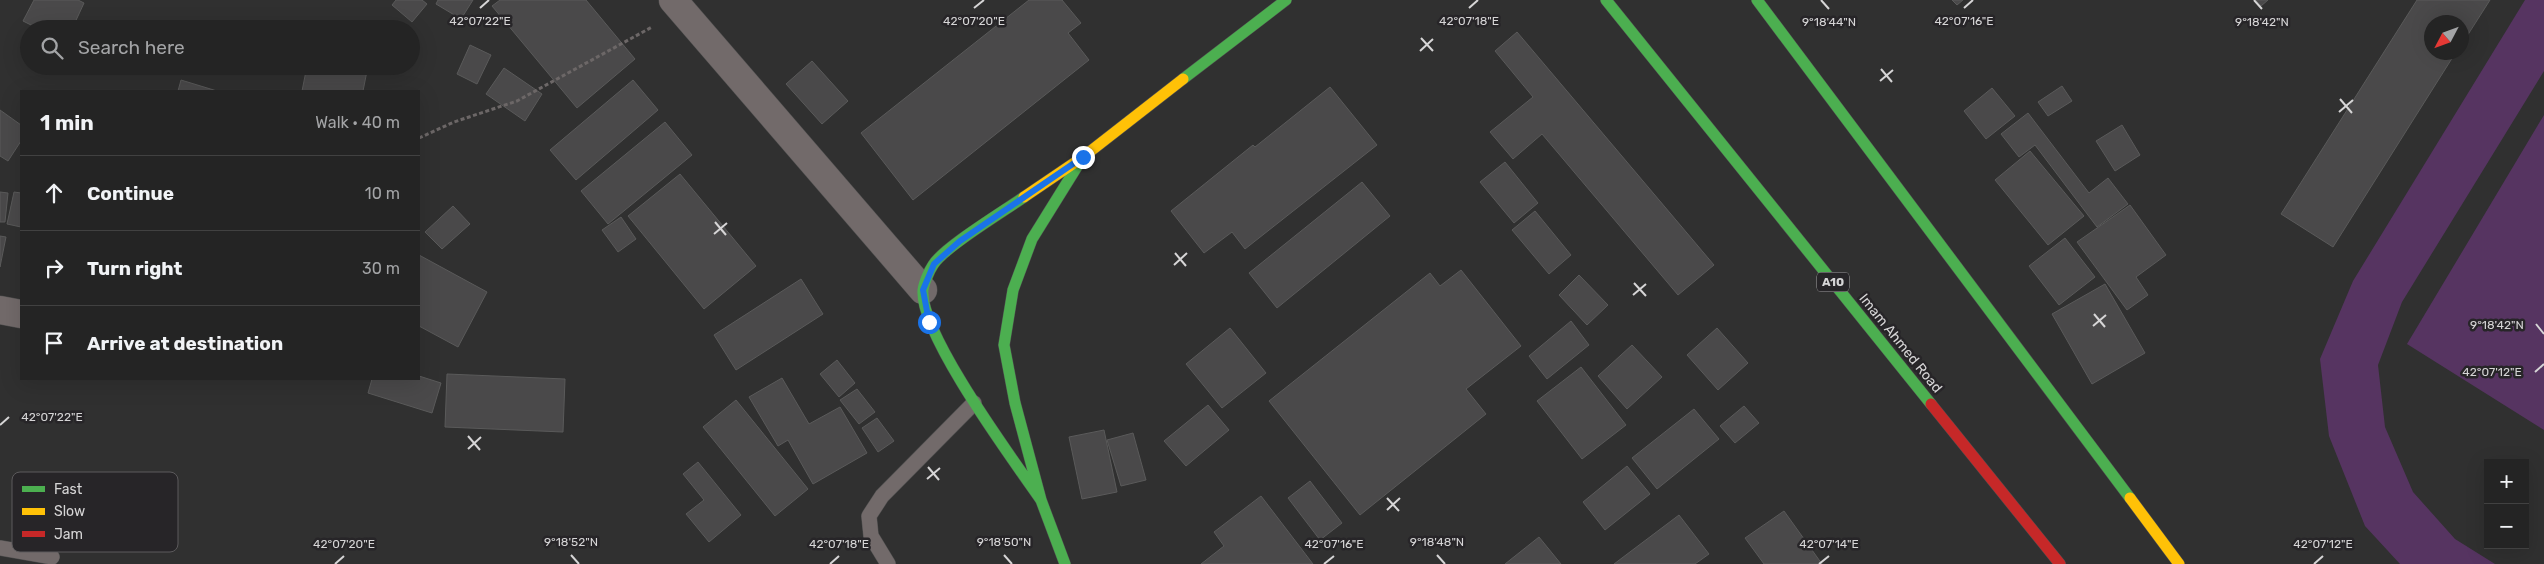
<!DOCTYPE html>
<meta charset="utf-8">
<style>
body{margin:0;font-family:Rubik,sans-serif;background:#2c2c2c;color:#f1f3f6}
.controls{position:absolute;right:15px;bottom:15px;display:grid;overflow:hidden;border-radius:0px;box-shadow:0 5px 20px #0002}
.controls button{width:45px;height:45px;display:grid;place-items:center;padding:0;border:0;border-bottom:1px solid #414141;background:#242424;color:#f1f3f6;font:25px sans-serif}
.compass{position:absolute;left:2424px;top:15px;width:45px;height:45px;border-radius:50%;background:#242424;box-shadow:0 5px 20px #0002;rotate:229deg}
.stop{position:absolute;width:15px;height:15px;margin:-11px;border:4px solid #1a73e8;border-radius:50%;background:#fff}
.stop.end{background:#1a73e8;border-color:#fff;box-shadow:0 1px 5px #0008}
.list{margin:0;padding:0;list-style:none}
h2{display:flex;justify-content:space-between;align-items:center;height:65px;margin:0;padding:0 20px;font-size:21px}
h2 small{font-size:16px;font-weight:400;color:#a3a4a6}
.list li{display:grid;grid-template-columns:32px 1fr auto;gap:15px;align-items:center;box-sizing:border-box;height:75px;padding:0 20px;border-top:1px solid #414141}
.list b{display:block;font-size:19px;white-space:nowrap}
.list em{font-size:16px;font-style:normal;color:#a3a4a6}
.icon{flex:none;width:28px;height:28px;fill:none;stroke:currentColor;stroke-width:2;stroke-linecap:round;stroke-linejoin:round}
.map{position:relative;flex:none;width:2544px;height:564px;overflow:hidden}
.search{position:absolute;background:#242424;box-shadow:0 5px 20px #0002;left:20px;top:20px;width:400px;height:55px;display:flex;align-items:center;gap:12px;box-sizing:border-box;padding:0 18px;border-radius:28px;color:#a3a4a6;font-size:19px}
.panel{position:absolute;background:#242424;box-shadow:0 5px 20px #0002;left:20px;top:90px;width:400px;height:290px;border-radius:0px}
.map>svg:first-child{display:block}
</style>
<div class="map">
<svg width="2544" height="564" viewBox="0 0 2544 564">
<rect width="100%" height="100%" fill="#303030"/>
<path fill="#563461" d="M2525 0H2544V71L2402 302 2378 365 2385 427 2413 492 2455 539 2495 564H2400L2365 526 2329 436 2320 359 2353 281Z
M2544 115V430L2407 344Z"/>
<path fill="#4a494a" stroke="#5a5a5a" d="M34 0H78L84 3 72 29H39L23 21Z
M396 0H422L427 4 412 22 392 5Z
M438 0H473L461 19 436 4Z
M500 0H586L635 59 577 108 492 6Z
M1029 0H1062L1081 23 1068 33 1089 60 913 200 861 133Z
M1952 0H1963L1957 5Z
M2256 0H2268L2261 6Z
M2417 0H2490L2462 44V22H2432V52H2456L2333 247 2281 214Z
M1517 32 1714 265 1678 295 1542 134 1513 159 1490 132 1533 97 1495 51Z
M470 45 491 55 477 84 457 74Z
M812 61 848 101 822 124 786 84Z
M307 66H342L367 71 363 91H302Z
M504 68 542 94 525 121 486 94Z
M181 80 217 91H178Z
M633 80 658 110 576 180 550 150Z
M2062 86 2072 101 2048 116 2038 102Z
M1330 87 1377 145 1245 249 1232 232 1204 253 1171 211 1253 145 1255 147Z
M1992 88 2015 116 1986 139 1964 111Z
M0 110 21 125V141L8 161 0 156Z
M2028 113 2089 193 2108 178 2128 204 2097 227 2035 145 2019 157 2001 134Z
M665 122 692 155 608 224 581 191Z
M2122 125 2140 155 2115 171 2096 141Z
M2030 151 2084 216 2048 245 1995 180Z
M1505 162 1538 203 1514 223 1480 182Z
M680 174 756 266 704 309 628 216Z
M1362 182 1390 216 1277 308 1249 273Z
M0 192 8 193 5 222H0Z
M14 192 21 193V227L7 224Z
M2130 205 2166 255 2136 277 2148 295 2127 310 2077 242Z
M453 206 470 224 442 249 425 232Z
M1535 211 1571 255 1549 274 1512 230Z
M621 217 636 239 618 252 602 230Z
M0 236 6 237 0 267Z
M2065 238 2095 277 2059 305 2029 266Z
M419 255 487 292 458 347 419 326Z
M1461 270 1521 346 1466 389 1486 414 1360 515 1269 401 1430 273 1440 286Z
M1579 275 1608 305 1587 325 1559 295Z
M801 279 823 314 736 370 714 335Z
M2105 284 2145 353 2092 384 2052 314Z
M1571 321 1589 345 1547 379 1529 356Z
M1230 328 1266 373 1222 408 1186 364Z
M1717 328 1748 363 1718 390 1687 355Z
M1632 345 1662 377 1627 409 1598 376Z
M837 360 855 383 839 397 820 374Z
M1581 367 1626 425 1582 459 1537 401Z
M447 374 565 379 563 432 445 427Z
M419 376 441 383 432 413 368 393 372 379H419Z
M782 378 809 424 840 407 867 453 813 484 788 440 778 446 749 397Z
M857 389 875 412 859 424 840 400Z
M736 400 808 489 775 516 703 427Z
M1208 405 1229 430 1186 466 1164 441Z
M1744 406 1759 423 1735 443 1720 426Z
M1694 409 1719 439 1657 489 1632 458Z
M877 418 894 441 878 452 862 428Z
M1104 430 1117 492 1082 499 1069 437Z
M1133 433 1146 480 1121 486 1107 440Z
M698 462 741 515 709 542 686 514 704 500 683 474Z
M1627 466 1650 494 1605 530 1583 502Z
M1310 481 1342 523 1320 540 1288 498Z
M1261 496 1313 564H1201L1224 546 1214 532Z
M1784 511 1822 564H1764L1745 538Z
M1679 515 1709 554 1695 564H1614Z
M1539 537 1561 564H1505Z"/>
<g fill="none" stroke-linecap="round" stroke-linejoin="round">
<defs>
<path id="lane" d="M0 548 52 557
M888 564 871 536 869 516 882 496 974 403"/>
<path id="street" d="M673 0 923 290
M0 310 21 314"/>
<path id="fast" d="M1606 0 1931 404
M1757 0 2130 498
M1183 79 1286 0
M1024 197C1004 211 943 248 933 265 929 271 924 283 923 290 919 333 1014 461 1041 500
M1065 564 1041 500 1015 403 1004 345 1013 290 1032 239 1078 165"/>
<path id="slow" d="M1024 197 1083 157 1183 79
M2130 498 2179 564"/>
<path id="jam" d="M1931 404 2060 564"/>
</defs>
<use href="#lane" stroke="#4e4e4e" stroke-width="16"/>
<use href="#street" stroke="#4e4e4e" stroke-width="29"/>
<use href="#fast" stroke="#4e4e4e" stroke-width="12"/>
<use href="#slow" stroke="#4e4e4e" stroke-width="12"/>
<use href="#jam" stroke="#4e4e4e" stroke-width="12"/>
<path stroke="#6c6767" stroke-width="3" stroke-dasharray="4 2.5" stroke-linecap="butt" d="M419 138 454 122 517 101 652 27"/>
<use href="#lane" stroke="#726a6a" stroke-width="15"/>
<use href="#street" stroke="#726a6a" stroke-width="28"/>
<use href="#fast" stroke="#4caf50" stroke-width="11"/>
<use href="#slow" stroke="#ffc107" stroke-width="11"/>
<use href="#jam" stroke="#c62828" stroke-width="11"/>
</g>
<g fill="none" stroke-linecap="round" stroke-linejoin="round">
<path stroke="#1a73e8" stroke-width="6" d="M929 322 923 290 934 264 960 241 1083 157"/>
</g>
<path fill="none" stroke="#d6d5d6" stroke-width="2" d="M1821 0 1829 9M2254 0 2262 9M480 8 489 0M974 8 984 0M1469 8 1478 0M1964 8 1973 0M1421 38 1433 51M1420 51 1433 39M1881 69 1892 82M1880 81 1893 70M2340 99 2352 113M2339 112 2353 100M715 222 726 235M714 234 727 223M1175 253 1186 266M1174 265 1187 253M1634 283 1646 296M1633 295 1646 284M2094 314 2105 327M2536 324 2544 334M2093 326 2106 315M2535 372 2544 364M0 425 9 417M468 436 480 450M468 449 481 437M928 467 939 480M927 479 940 468M1387 498 1399 511M1387 510 1400 498M571 555 579 564M1004 555 1012 564M1437 555 1445 564M335 564 344 556M830 564 839 556M1324 564 1334 556M1819 564 1829 556M2314 564 2323 556"/>
<g text-anchor="middle" stroke-width="5" stroke-linejoin="round" paint-order="stroke">
<rect fill="#272528" stroke="#a2a0a2" stroke-width="1" x="1817" y="272.5" width="32" height="19" rx="4"/>
<g font-size="12" font-weight="bold" fill="#d6d5d6">
<text x="1833" y="286">A10</text>
</g>
<g font-size="14" fill="#d6d5d6" stroke="#272528">
<text transform="translate(1901 343) rotate(51)" y="5">Imam Ahmed Road</text>
</g>
</g>
<rect x="12" y="472" width="166" height="80" rx="8" fill="#272528" stroke="#5c5a5c" stroke-width="1"/>
<rect x="22" y="486" width="23" height="6" fill="#4caf50"/>
<rect x="22" y="508" width="23" height="7" fill="#ffc107"/>
<rect x="22" y="531" width="23" height="6" fill="#c62828"/>
<g font-size="14" fill="#d6d5d6">
<text x="54" y="494">Fast</text>
<text x="54" y="516">Slow</text>
<text x="54" y="539">Jam</text>
</g>
<g font-size="12" text-anchor="middle" fill="#d6d5d6" stroke="#272528" stroke-width="5" stroke-linejoin="round" paint-order="stroke">
<text x="480" y="25">42°07'22"E</text>
<text x="974" y="25">42°07'20"E</text>
<text x="1469" y="25">42°07'18"E</text>
<text x="1964" y="25">42°07'16"E</text>
<text x="1829" y="26">9°18'44"N</text>
<text x="2262" y="26">9°18'42"N</text>
<text x="2497" y="329">9°18'42"N</text>
<text x="2492" y="376">42°07'12"E</text>
<text x="52" y="421">42°07'22"E</text>
<text x="571" y="546">9°18'52"N</text>
<text x="1004" y="546">9°18'50"N</text>
<text x="1437" y="546">9°18'48"N</text>
<text x="344" y="548">42°07'20"E</text>
<text x="839" y="548">42°07'18"E</text>
<text x="1334" y="548">42°07'16"E</text>
<text x="1829" y="548">42°07'14"E</text>
<text x="2323" y="548">42°07'12"E</text>
</g>
</svg>
<div class="controls">
<button>+</button>
<button>−</button>
</div>
<svg class="compass" viewBox="-18 -18 36 36"><path d="M0-13l5 13h-10z" fill="#e53935"/><path d="M0 13l5-13h-10z" fill="#a3a4a6"/></svg>
<div class="stop" style="left:929px;top:322px"></div>
<div class="stop end" style="left:1083px;top:157px"></div>
<div class="search"><svg class="icon" aria-label="search" viewBox="0 0 24 24"><circle cx="10" cy="10" r="6"/><path d="M15 15l6 6"/></svg>Search here</div>
<section class="panel">
<h2>1 min<small>Walk · 40 m</small></h2>
<ul class="list">
<li><svg class="icon" aria-label="ahead" viewBox="0 0 24 24"><path d="M12 20V5M6 11l6-6 6 6"/></svg><div><b>Continue</b></div><em>10 m</em></li>
<li><svg class="icon" aria-label="right" viewBox="0 0 24 24"><path d="M7 20v-9h11M14 6l5 5-5 5"/></svg><div><b>Turn right</b></div><em>30 m</em></li>
<li><svg class="icon" aria-label="arrive" viewBox="0 0 24 24"><path d="M6 21V4h12l-3 4 3 4H6"/></svg><div><b>Arrive at destination</b></div></li>
</ul>
</section>
</div>
